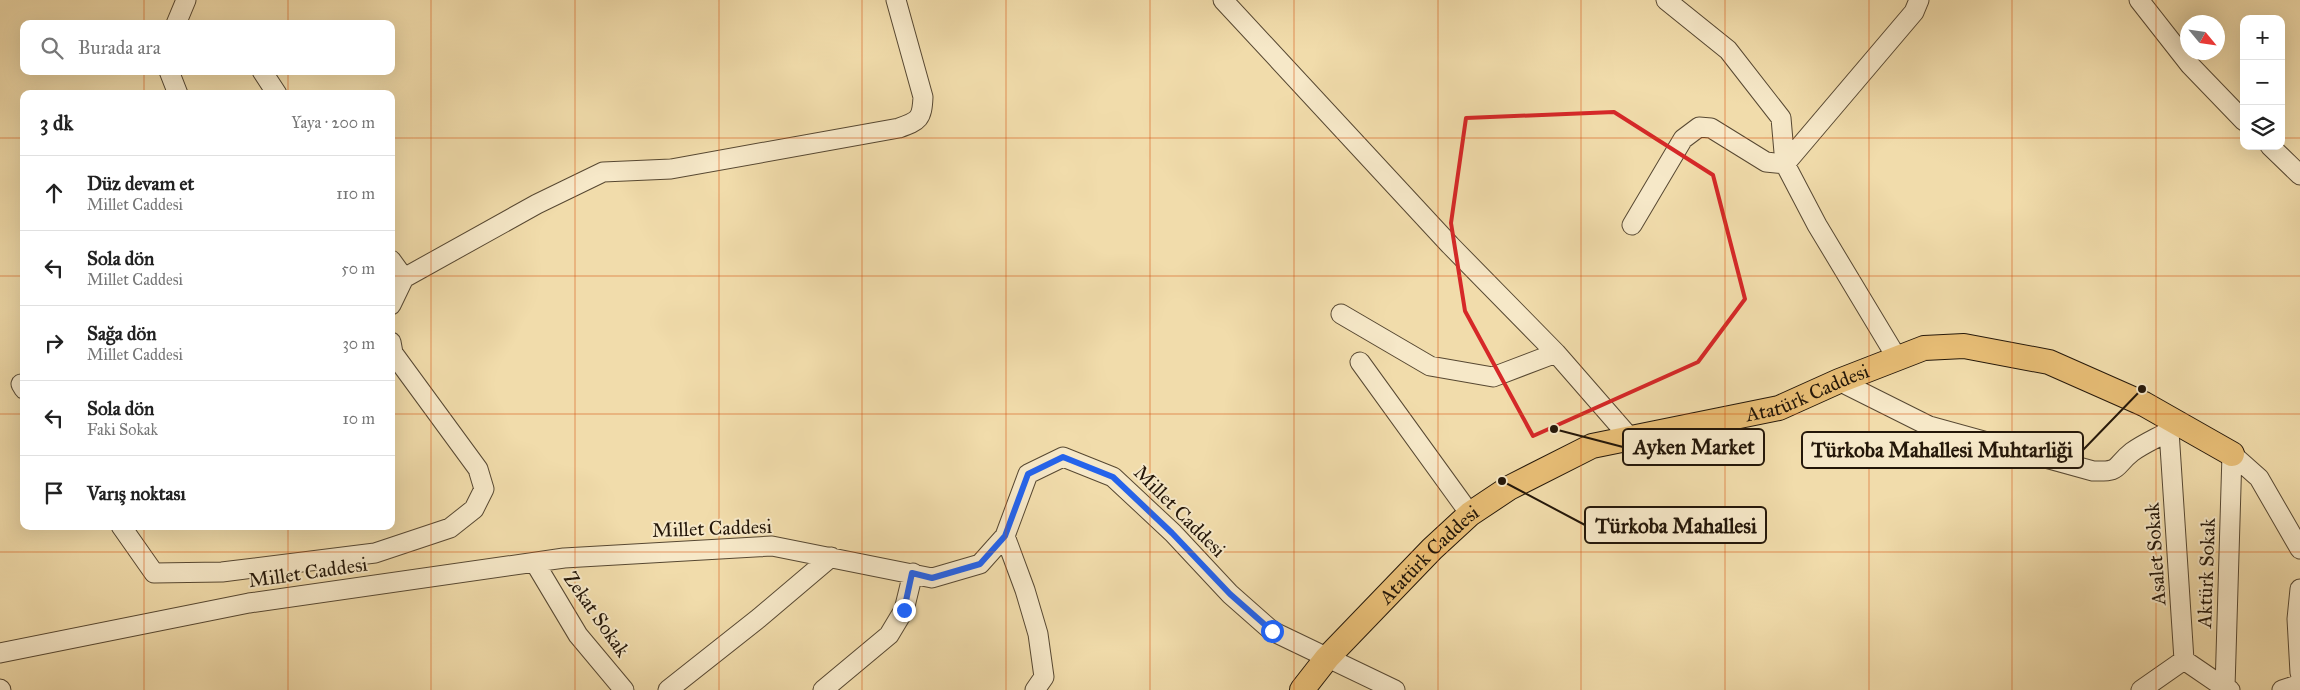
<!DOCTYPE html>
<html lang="tr">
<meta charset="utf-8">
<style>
body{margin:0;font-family:"IM FELL Great Primer",serif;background:#f6f6f6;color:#222}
.controls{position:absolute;right:15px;top:15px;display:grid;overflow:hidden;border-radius:10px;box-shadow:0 5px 20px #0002}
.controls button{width:45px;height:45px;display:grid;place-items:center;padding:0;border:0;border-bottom:1px solid #e0e0e0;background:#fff;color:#222;font:25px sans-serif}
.compass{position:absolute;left:2180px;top:15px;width:45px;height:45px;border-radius:50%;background:#fff;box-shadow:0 5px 20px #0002;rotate:119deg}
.stop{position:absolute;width:15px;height:15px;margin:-11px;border:4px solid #2563eb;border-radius:50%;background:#fff}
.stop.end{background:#2563eb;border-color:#fff;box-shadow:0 1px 5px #0008}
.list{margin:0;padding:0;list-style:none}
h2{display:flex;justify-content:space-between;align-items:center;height:65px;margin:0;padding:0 20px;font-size:21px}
h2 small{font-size:16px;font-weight:400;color:#767676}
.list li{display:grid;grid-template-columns:32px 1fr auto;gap:15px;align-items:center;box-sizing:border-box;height:75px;padding:0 20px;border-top:1px solid #e0e0e0}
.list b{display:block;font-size:19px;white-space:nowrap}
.list p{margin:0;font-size:16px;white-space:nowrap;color:#767676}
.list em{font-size:16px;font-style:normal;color:#767676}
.icon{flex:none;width:28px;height:28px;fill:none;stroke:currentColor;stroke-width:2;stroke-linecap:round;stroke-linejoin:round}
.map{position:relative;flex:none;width:2300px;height:690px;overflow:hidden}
.search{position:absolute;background:#fff;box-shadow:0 5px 20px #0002;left:20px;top:20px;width:375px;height:55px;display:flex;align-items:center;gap:12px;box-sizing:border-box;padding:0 18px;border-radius:10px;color:#767676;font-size:19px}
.panel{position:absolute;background:#fff;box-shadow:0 5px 20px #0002;left:20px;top:90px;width:375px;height:440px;border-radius:10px}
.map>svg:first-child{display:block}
</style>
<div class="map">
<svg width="2300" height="690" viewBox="0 0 2300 690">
<rect width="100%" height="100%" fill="#f1dcab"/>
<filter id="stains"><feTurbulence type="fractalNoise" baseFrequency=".004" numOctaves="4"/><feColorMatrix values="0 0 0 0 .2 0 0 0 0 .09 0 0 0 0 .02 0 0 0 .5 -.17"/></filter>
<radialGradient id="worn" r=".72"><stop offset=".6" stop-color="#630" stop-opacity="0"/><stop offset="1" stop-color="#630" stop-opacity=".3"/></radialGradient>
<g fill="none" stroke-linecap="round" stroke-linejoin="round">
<defs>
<path id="minor" d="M1223 0 1450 245 1556 353 1631 439
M2139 0 2190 65 2244 121
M176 24 186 0
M169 71 178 94
M262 71 277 94
M2270 146 2300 175
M1632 225 1683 139 1699 127 1711 128 1766 162 1785 164 1781 118 1728 50 1666 0
M391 260 404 278
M391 305 404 278 537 204 603 172 671 169 899 128C919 121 922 119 923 97L896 0
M1341 314 1430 366 1493 377 1556 353
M1897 358 1817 225 1785 164 1914 12 1919 0
M1360 362 1470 514
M1839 381 1929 426 2093 471C2122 472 2113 467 2132 452 2143 444 2157 438 2169 431
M21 384 24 389
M2173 422 2169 431 2184 660 2225 688
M2232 454 2259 478 2300 549
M121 526 154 573 222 572 375 553 450 528 474 509 484 489 478 469 393 353 391 342
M1005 536 1025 590 1038 634 1044 677 1035 690
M535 563 578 635 624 690
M2300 589 2297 619 2300 673
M0 653 249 603 564 558 772 546 932 578 980 564 1005 536 1028 474 1063 457 1113 477 1173 533 1230 594 1272 631 1395 690
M0 689 1 690
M668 690 759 618 831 557
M823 690 889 635 904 610 913 573
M2141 690 2184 660
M2230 690 2225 688 2232 454
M2282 690 2300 684"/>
<g id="major">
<path id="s1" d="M1302 690 1327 658 1432 549 1470 514 1509 488 1592 446 1779 408 1839 381 1924 348 1964 346 2049 362 2144 404 2232 454"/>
</g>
</defs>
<use href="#minor" stroke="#574832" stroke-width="21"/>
<use href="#major" stroke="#241709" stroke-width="26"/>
<use href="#minor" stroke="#f6e8c8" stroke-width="19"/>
<use href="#major" stroke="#e8be76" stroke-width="24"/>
</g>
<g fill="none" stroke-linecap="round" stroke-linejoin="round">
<path stroke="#2563eb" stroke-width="6" d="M904 610 912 573 932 578 980 564 1005 536 1028 474 1063 457 1113 477 1172 533 1230 594 1272 631"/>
</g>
<path fill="none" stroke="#d62828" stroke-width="4" stroke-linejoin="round" d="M1614 112 1713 175 1745 299 1698 362 1533 436 1465 311 1451 223 1466 118Z"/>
<path fill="none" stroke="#d4520c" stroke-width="1" stroke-opacity="0.55" d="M144 0V24M288 0V24M431 0V690M575 0V690M719 0V690M862 0V690M1006 0V690M1150 0V690M1294 0V690M1438 0V690M1581 0V690M1725 0V690M1869 0V690M2012 0V690M2156 0V690M144 71V94M288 71V94M0 138H24M391 138H2244M2281 138H2300M0 276H24M391 276H2300M0 414H24M391 414H2300M144 526V690M288 526V690M0 552H2300"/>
<g text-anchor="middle" stroke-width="4" stroke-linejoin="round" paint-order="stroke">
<g font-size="20" fill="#241709" stroke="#f6e8c8">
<text dy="7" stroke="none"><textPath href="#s1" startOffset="606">Atatürk Caddesi</textPath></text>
<text transform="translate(1180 511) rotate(45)" y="7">Millet Caddesi</text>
<text transform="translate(712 528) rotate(-2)" y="7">Millet Caddesi</text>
<text transform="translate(2155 554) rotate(-94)" y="7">Asalet Sokak</text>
<text dy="7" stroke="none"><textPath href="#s1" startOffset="186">Atatürk Caddesi</textPath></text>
<text transform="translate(308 572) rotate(-8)" y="7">Millet Caddesi</text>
<text transform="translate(2206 573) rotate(-88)" y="7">Aktürk Sokak</text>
<text transform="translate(597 614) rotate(55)" y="7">Zekat Sokak</text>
</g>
</g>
<path fill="none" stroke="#241709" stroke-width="2" d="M1554 429L1623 447M2142 389L2083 450M1502 481L1585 525"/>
<g fill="#241709" stroke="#f6e8c8" stroke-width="2">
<circle cx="1554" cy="429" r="5"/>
<circle cx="2142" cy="389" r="5"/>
<circle cx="1502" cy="481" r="5"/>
</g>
<g fill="#f6e8c8" stroke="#241709" stroke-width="2">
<rect x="1623" y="429" width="141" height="36" rx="5"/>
<rect x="1802" y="432" width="281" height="36" rx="5"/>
<rect x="1585" y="507" width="181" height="36" rx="5"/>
</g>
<g font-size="21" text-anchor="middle" font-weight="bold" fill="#241709">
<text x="1694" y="454">Ayken Market</text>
<text x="1942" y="457">Türkoba Mahallesi Muhtarliği</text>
<text x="1676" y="533">Türkoba Mahallesi</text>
</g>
<rect width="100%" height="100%" filter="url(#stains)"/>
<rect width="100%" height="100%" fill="url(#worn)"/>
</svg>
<div class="controls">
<button>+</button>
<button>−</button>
<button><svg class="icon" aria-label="layers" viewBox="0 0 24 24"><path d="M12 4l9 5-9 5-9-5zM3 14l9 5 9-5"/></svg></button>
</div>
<svg class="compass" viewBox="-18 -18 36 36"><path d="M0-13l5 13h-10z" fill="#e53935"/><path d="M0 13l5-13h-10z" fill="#767676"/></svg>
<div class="stop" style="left:1272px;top:631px"></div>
<div class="stop end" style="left:904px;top:610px"></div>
<div class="search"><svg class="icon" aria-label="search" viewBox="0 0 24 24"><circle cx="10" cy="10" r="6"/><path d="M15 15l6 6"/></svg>Burada ara</div>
<section class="panel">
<h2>3 dk<small>Yaya · 200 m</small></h2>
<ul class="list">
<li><svg class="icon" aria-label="ahead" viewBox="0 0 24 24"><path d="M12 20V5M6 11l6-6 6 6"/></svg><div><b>Düz devam et</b><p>Millet Caddesi</p></div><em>110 m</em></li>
<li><svg class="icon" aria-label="left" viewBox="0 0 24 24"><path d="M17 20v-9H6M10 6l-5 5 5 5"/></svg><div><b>Sola dön</b><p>Millet Caddesi</p></div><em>50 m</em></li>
<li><svg class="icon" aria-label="right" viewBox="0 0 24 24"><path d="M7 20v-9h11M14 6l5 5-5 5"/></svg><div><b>Sağa dön</b><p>Millet Caddesi</p></div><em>30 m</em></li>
<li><svg class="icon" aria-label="left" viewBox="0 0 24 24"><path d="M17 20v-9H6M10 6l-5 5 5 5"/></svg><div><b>Sola dön</b><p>Faki Sokak</p></div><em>10 m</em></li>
<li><svg class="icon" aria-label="arrive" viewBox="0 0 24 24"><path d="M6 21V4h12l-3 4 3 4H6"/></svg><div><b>Varış noktası</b></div></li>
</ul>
</section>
</div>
